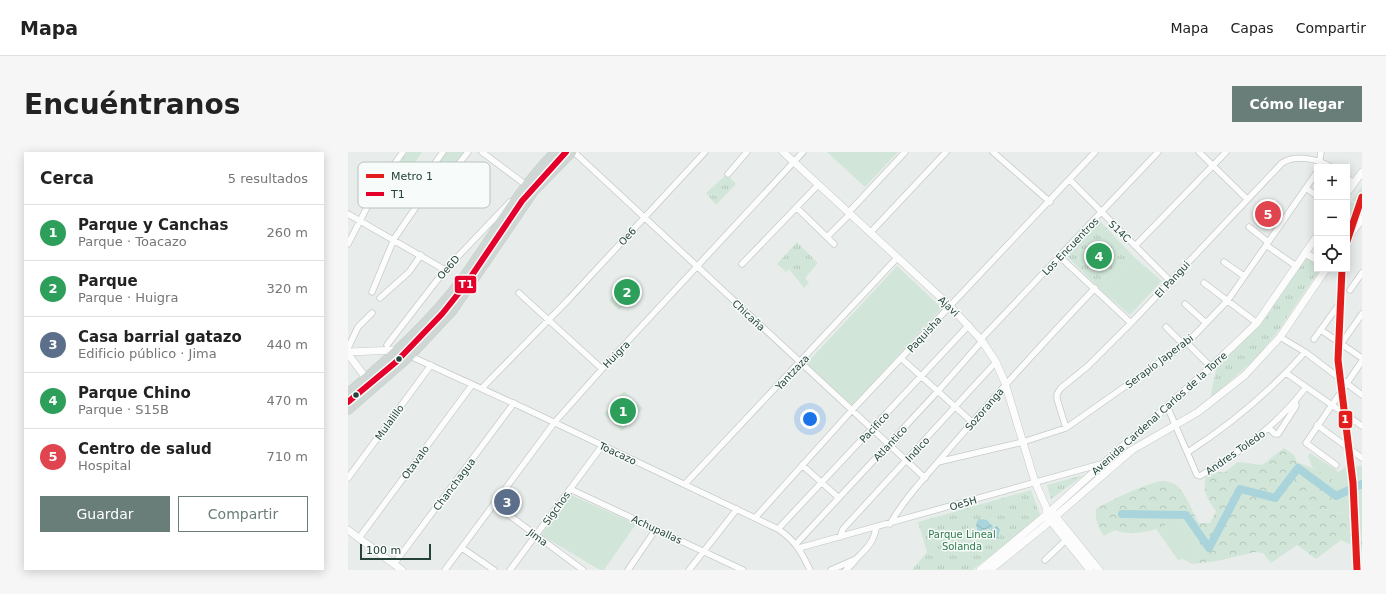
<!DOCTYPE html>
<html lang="es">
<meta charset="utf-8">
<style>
body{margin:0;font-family:"DejaVu Sans",sans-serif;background:#f6f6f6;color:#222}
.controls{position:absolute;right:12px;top:12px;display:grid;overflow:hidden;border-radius:0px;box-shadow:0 2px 10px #0003}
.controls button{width:36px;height:36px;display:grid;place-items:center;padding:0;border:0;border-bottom:1px solid #e0e0e0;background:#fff;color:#222;font:20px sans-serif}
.scale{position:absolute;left:12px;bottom:10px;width:71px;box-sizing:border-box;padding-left:4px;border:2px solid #24423a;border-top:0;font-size:11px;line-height:14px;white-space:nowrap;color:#24423a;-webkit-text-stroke:3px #f7fbf9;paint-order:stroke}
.you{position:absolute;left:462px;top:267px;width:14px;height:14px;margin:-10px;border:3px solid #fff;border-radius:50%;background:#1a73e8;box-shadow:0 0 0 6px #1a73e833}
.badge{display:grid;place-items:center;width:26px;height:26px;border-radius:50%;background:#697e78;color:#fff;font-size:13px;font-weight:700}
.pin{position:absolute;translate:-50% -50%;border:2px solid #fff;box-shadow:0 1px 4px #0006}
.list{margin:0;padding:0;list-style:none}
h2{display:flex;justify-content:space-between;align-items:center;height:52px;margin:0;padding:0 16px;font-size:17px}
h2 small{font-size:13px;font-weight:400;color:#767676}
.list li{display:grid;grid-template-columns:26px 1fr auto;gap:12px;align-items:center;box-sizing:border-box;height:56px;padding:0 16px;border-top:1px solid #e0e0e0}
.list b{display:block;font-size:15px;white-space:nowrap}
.list p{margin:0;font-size:13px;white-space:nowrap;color:#767676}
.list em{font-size:13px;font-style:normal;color:#767676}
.actions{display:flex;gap:8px;padding:12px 16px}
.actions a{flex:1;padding:9px 0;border:1px solid #697e78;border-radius:0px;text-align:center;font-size:14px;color:#697e78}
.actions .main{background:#697e78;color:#fff}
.icon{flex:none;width:22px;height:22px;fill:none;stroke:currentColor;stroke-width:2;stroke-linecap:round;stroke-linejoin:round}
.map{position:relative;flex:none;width:1014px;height:418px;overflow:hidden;border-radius:0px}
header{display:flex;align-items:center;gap:24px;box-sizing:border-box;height:56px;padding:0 20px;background:#fff;border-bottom:1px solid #e0e0e0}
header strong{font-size:19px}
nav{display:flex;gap:22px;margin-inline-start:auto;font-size:14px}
.intro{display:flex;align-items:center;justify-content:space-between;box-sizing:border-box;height:96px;padding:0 24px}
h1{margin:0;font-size:28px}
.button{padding:10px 18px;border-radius:0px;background:#697e78;color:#fff;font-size:14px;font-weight:700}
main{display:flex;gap:24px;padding:0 24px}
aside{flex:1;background:#fff;border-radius:0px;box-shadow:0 2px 10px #0003}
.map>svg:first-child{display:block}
</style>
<header>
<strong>Mapa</strong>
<nav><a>Mapa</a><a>Capas</a><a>Compartir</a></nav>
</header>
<div class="intro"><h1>Encuéntranos</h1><a class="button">Cómo llegar</a></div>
<main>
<aside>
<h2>Cerca<small>5 resultados</small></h2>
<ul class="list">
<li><span class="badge" style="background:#2e9e5b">1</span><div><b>Parque y Canchas</b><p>Parque · Toacazo</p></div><em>260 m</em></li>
<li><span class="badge" style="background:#2e9e5b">2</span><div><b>Parque</b><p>Parque · Huigra</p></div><em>320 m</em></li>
<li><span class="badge" style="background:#5c6f8a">3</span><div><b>Casa barrial gatazo</b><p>Edificio público · Jima</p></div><em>440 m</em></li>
<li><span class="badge" style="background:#2e9e5b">4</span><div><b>Parque Chino</b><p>Parque · S15B</p></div><em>470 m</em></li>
<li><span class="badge" style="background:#e0444e">5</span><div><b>Centro de salud</b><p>Hospital</p></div><em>710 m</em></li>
</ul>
<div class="actions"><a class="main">Guardar</a><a>Compartir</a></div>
</aside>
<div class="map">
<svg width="1014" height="418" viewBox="0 0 1014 418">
<defs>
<pattern id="forest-crowns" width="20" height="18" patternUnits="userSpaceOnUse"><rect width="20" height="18" fill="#d1e6d8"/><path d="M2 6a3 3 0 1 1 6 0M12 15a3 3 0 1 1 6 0" fill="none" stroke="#b3c6ba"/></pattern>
<pattern id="park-tufts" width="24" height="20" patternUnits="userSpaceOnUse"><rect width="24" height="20" fill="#d1e6d8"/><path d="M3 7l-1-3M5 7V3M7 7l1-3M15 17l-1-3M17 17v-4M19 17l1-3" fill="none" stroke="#b3c6ba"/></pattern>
<pattern id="water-waves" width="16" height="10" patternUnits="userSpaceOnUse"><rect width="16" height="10" fill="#a9d4db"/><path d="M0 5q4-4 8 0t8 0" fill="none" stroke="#91b7bd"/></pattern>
</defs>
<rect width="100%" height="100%" fill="#e8edeb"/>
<path fill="#d1e6d8" d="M97 0H118L99 26 90 19 95 13 90 9Z
M479 0H550L517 35Z
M1014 34V55L1004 48Z
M1003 49 1014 57V59L999 80V55Z
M786 105 814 129 782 163 753 138Z
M549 114 594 156 504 253 458 212Z
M962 301 991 320 997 315 1014 314V375L1000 374V360L970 362 971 358H979L982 326 964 315 960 304Z
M223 343 288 372 256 418H252L193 383Z
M832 366 847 382 852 395 844 412 835 407 830 408 808 377 819 370Z"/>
<path fill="url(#forest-crowns)" d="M936 296 946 303 949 310C965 317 991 323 993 345L988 357 971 358 970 361 1000 360V374L1014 375V398L993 388 968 407 949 393 923 411 915 401 907 400 869 409 844 412 852 395 847 382 832 366C821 369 817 374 808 377 799 381 776 383 767 378L756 384C750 376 747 367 748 357 760 349 802 330 814 329 818 329 827 331 829 334 840 344 843 359 851 371H862L868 359C860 349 854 338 858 325L870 320H877L890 310 914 313Z"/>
<path fill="url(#park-tufts)" d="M59 0H74L57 26 47 19Z
M379 22 388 32 368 53 358 41Z
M751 68 786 105 753 138 717 102Z
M449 90 470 111 457 126 461 131 456 136 441 117 438 120 429 112Z
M959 105 969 110V117H972L930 179 909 205 862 247 868 218 872 212 916 168Z
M282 125 293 136 271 158 261 148Z
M276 239 295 256 274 279 256 262Z
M736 323 703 347 699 333Z
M683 338 693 366 624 418H564L579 400 570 370Z"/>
<path fill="url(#water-waves)" d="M630 367 639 368 645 375 630 380 628 373Z
M649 374 652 378 650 386 643 388 635 382Z"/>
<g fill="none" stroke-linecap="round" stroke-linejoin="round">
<path stroke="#a9d4db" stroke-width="8" d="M774 362 838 363 861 396 892 337 927 346 950 316 988 344 1014 332"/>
<defs>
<path id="minor" d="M134 0 186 39
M226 0 577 326
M645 0 702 50
M851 0 899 47
M84 15 99 27 120 0
M971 15 973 0
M380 22 399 0
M999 26 1006 31
M722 28 822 129
M69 36 95 0
M958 36 969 44
M449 56 486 92
M500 61 557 0
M0 62 97 118
M901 75 920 90
M522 81 598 0
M479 85 501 63
M0 92 29 36 55 0
M918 93 948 114
M787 94 878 0
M711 104 783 171
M876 110 896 124
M394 112 470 33
M856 131 909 171
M1002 138 1014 121
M24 140 46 87 72 49
M171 141 254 217
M32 146 61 120 73 103
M837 152 858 171
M818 175 836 193
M973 178 1014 206
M932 185 957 200 1014 243
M633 187 810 0
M966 187 992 151
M839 191 863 215
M993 192 1014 162
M39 193 97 118 162 50
M0 196 10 175 24 161
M62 204 178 257 430 377C447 388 454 401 462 418
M554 207 624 270
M938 221 1014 274
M134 236 222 146 357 0
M819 254 849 323 852 324C892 300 930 273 958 235
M969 273 1014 306
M718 276 709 247V242L713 236 740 214 783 171 934 11C947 2 970 7 983 15
M921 276 927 282H930L948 254 947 250
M840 300C885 271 921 241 957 200
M590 310 675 290 718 276 839 191 880 148 969 20
M454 313 491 346
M988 313 958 291 1014 209
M0 326 83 213
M337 332 549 106
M222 337 395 418
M146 352 235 418
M407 366 504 258 747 0
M542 372C558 344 582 320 602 296 649 241 697 189 747 136
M430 377 621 173
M492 385 495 377 648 210
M11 386 124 233
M448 392 590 239 634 189
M114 396 146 418
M451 396 753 312
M697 408 718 388
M46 412 166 251
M97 418 206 271 254 217 455 0
M162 418 254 294
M280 418 308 377
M341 418 389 357
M483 418 508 407
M498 418C503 414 505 411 509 406 518 397 526 390 528 376"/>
<path id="tertiary" d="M435 0 602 154 634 189 648 210 657 231 687 330 698 355V363L742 418
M999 41 1014 20
M999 87 1014 67
M957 101 969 108
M0 200 49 198 62 204
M0 202 18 226
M705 361 751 418
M0 378 54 418
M632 418 698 363 863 215 909 171 969 84
M642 418 694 376 784 298 850 260 897 223 932 185 978 117"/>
<path id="primary" d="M0 241C41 207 82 170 114 127 145 85 169 38 207 0
M0 258 62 204 105 158 186 39 224 0"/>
</defs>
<use href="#minor" stroke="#c5cac8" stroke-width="7"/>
<use href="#tertiary" stroke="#c5cac8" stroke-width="8"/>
<use href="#primary" stroke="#c3ccc9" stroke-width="10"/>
<use href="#minor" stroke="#fcfcfc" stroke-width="5.5"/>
<use href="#tertiary" stroke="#fcfcfc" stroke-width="7"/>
<use href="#primary" stroke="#cfd7d5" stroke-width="9"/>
<defs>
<path id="bus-1" d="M0 250 48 210 94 162 118 132 174 49 218 0"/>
</defs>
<use href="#bus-1" stroke="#f7fbf9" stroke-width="9"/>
<use href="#bus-1" stroke="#e4002b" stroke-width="6"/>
<defs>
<path id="metro-1" d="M999 89 1014 45
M994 117 990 208 1005 331 1009 418"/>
</defs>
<use href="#metro-1" stroke="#f7fbf9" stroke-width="10"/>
<use href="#metro-1" stroke="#e31d1b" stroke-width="7"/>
</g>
<g fill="#24423a" stroke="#f7fbf9" stroke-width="1.5">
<circle cx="51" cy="207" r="3.5"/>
<circle cx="8" cy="243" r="3.5"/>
</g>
<g text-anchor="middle" stroke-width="3" stroke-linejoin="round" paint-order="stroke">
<g font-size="10" fill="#24423a" stroke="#f7fbf9">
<text transform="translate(772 79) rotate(44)" y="4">S14C</text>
<text transform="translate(279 84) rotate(-47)" y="4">Oe6</text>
<text transform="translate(722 94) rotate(-46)" y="4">Los Encuentros</text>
<text transform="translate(100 115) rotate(-49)" y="4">Oe6D</text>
<text transform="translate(824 127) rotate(-47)" y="4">El Pangui</text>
<text transform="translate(601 154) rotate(44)" y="4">Ajavi</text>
<text transform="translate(401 163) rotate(43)" y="4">Chicaña</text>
<text transform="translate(576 182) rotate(-47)" y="4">Paquisha</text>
<text transform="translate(268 202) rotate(-46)" y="4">Huigra</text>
<text transform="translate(811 209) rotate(-37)" y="4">Serapio Japerabi</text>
<text transform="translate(444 220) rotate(-47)" y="4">Yantzaza</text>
<text transform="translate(636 257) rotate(-49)" y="4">Sozoranga</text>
<text transform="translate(811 261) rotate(-42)" y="4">Avenida Cardenal Carlos de la Torre</text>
<text transform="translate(41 270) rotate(-54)" y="4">Mulalillo</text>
<text transform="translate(526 275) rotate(-47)" y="4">Pacifico</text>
<text transform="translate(542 291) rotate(-47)" y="4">Atlantico</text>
<text transform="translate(569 297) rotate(-47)" y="4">Indico</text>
<text transform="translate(887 300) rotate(-35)" y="4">Andres Toledo</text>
<text transform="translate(270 301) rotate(25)" y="4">Toacazo</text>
<text transform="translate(67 310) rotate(-54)" y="4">Otavalo</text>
<text transform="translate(106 332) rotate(-53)" y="4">Chanchagua</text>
<text transform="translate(615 351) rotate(-16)" y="4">Oe5H</text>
<text transform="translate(208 356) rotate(-54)" y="4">Sigchos</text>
<text transform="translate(309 377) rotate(25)" y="4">Achupallas</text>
<text transform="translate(190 385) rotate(36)" y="4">Jima</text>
</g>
<g font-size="10" fill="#2d7a4b" stroke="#f7fbf9">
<text x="614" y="386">Parque Lineal<tspan x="614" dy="12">Solanda</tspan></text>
</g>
</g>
<rect x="10" y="10" width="132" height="46" rx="6" fill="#f7fbf9" stroke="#b8c4c0" stroke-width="1"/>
<rect x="18" y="22" width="18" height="4" fill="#e31d1b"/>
<rect x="18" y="40" width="18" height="4" fill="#e4002b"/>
<g font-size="11" fill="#24423a">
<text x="43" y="28">Metro 1</text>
<text x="43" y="46">T1</text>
</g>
<g stroke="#f7fbf9" stroke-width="1.5">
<rect x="106" y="123" width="23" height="19" rx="4" fill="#e4002b"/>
<rect x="990" y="258" width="15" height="19" rx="4" fill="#e31d1b"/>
</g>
<g font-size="11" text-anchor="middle" font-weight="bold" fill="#fff">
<text x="118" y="136">T1</text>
<text x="997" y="271">1</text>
</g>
</svg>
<div class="controls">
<button>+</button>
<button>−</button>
<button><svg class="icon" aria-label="locate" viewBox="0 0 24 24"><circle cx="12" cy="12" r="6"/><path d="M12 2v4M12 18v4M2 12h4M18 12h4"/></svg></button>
</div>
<div class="scale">100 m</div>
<div class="you"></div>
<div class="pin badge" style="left:275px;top:259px;background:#2e9e5b">1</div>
<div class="pin badge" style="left:279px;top:140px;background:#2e9e5b">2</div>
<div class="pin badge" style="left:159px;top:350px;background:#5c6f8a">3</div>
<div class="pin badge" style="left:751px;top:104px;background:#2e9e5b">4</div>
<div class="pin badge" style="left:920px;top:62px;background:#e0444e">5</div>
</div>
</main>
